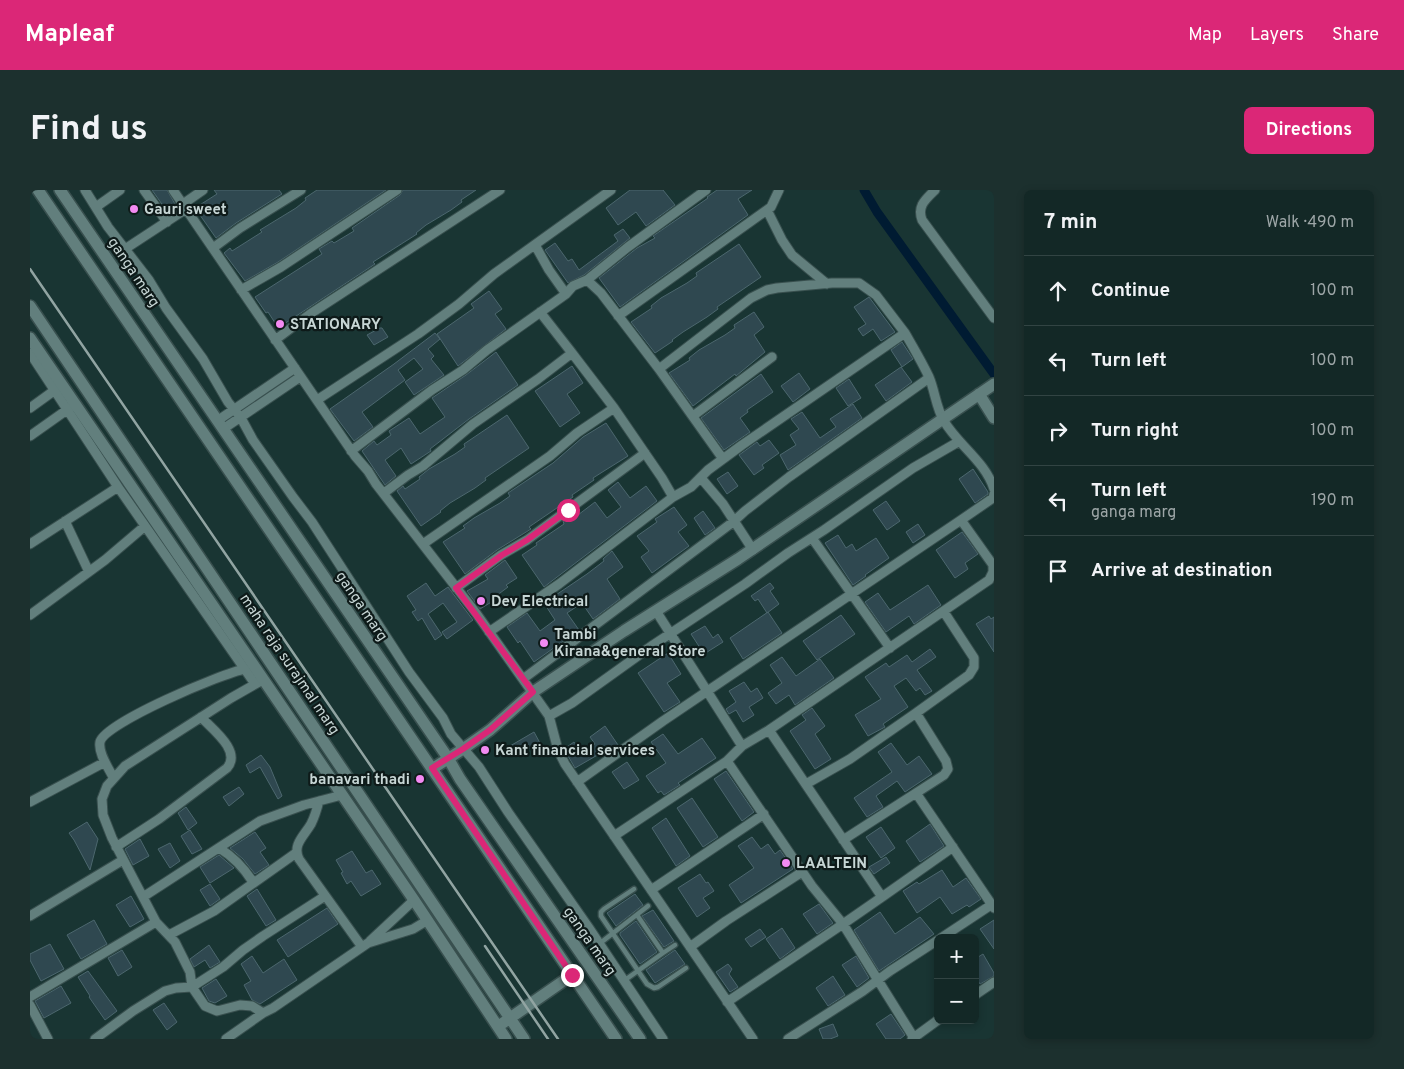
<!DOCTYPE html>
<meta charset="utf-8">
<style>
body{margin:0;font-family:Overpass,sans-serif;background:#1c302e;color:#f1f3f6}
.controls{position:absolute;right:15px;bottom:15px;display:grid;overflow:hidden;border-radius:8px;box-shadow:0 2px 8px #0003}
.controls button{width:45px;height:45px;display:grid;place-items:center;padding:0;border:0;border-bottom:1px solid #324443;background:#132826;color:#f1f3f6;font:25px sans-serif}
.stop{position:absolute;width:15px;height:15px;margin:-11px;border:4px solid #db2777;border-radius:50%;background:#fff}
.stop.end{background:#db2777;border-color:#fff;box-shadow:0 1px 5px #0008}
.list{margin:0;padding:0;list-style:none}
h2{display:flex;justify-content:space-between;align-items:center;height:65px;margin:0;padding:0 20px;font-size:21px}
h2 small{font-size:16px;font-weight:400;color:#9da6a7}
.list li{display:grid;grid-template-columns:32px 1fr auto;gap:15px;align-items:center;box-sizing:border-box;height:70px;padding:0 20px;border-top:1px solid #324443}
.list b{display:block;font-size:19px;white-space:nowrap}
.list p{margin:0;font-size:16px;white-space:nowrap;color:#9da6a7}
.list em{font-size:16px;font-style:normal;color:#9da6a7}
.icon{flex:none;width:28px;height:28px;fill:none;stroke:currentColor;stroke-width:2;stroke-linecap:round;stroke-linejoin:round}
.map{position:relative;flex:none;width:964px;height:849px;overflow:hidden;border-radius:8px}
header{display:flex;align-items:center;gap:30px;box-sizing:border-box;height:70px;padding:0 25px;background:#db2777;color:#fff}
header strong{font-size:24px}
nav{display:flex;gap:28px;margin-inline-start:auto;font-size:18px}
.intro{display:flex;align-items:center;justify-content:space-between;box-sizing:border-box;height:120px;padding:0 30px}
h1{margin:0;font-size:35px}
.button{padding:12px 22px;border-radius:8px;background:#db2777;color:#fff;font-size:18px;font-weight:700}
main{display:flex;gap:30px;padding:0 30px}
aside{flex:1;background:#132826;border-radius:8px;box-shadow:0 2px 8px #0003}
.map>svg:first-child{display:block}
</style>
<header>
<strong>Mapleaf</strong>
<nav><a>Map</a><a>Layers</a><a>Share</a></nav>
</header>
<div class="intro"><h1>Find us</h1><a class="button">Directions</a></div>
<main>
<div class="map">
<svg width="964" height="849" viewBox="0 0 964 849">
<rect width="100%" height="100%" fill="#193533"/>
<g fill="none" stroke-linecap="round" stroke-linejoin="round">
<path stroke="#001b32" stroke-width="9" d="M834 0 847 22 964 184"/>
</g>
<path fill="#2f4850" stroke="#4c676e" d="M122 0H137L145 14 136 20Z
M184 0H249L252 4 206 33 186 48 165 18 187 4Z
M287 0H356L248 72 215 91 194 63 200 58 202 61 232 42 230 40 266 18 276 10 275 8Z
M373 0H446L431 10 432 12 421 20 396 35 386 43 387 44 343 72 345 74 254 134 255 135 249 139 238 122 236 123 225 107 292 64 289 59 302 51 304 53 324 41 322 38 370 5Z
M600 0H633L645 15 616 36 606 22 588 35 576 18Z
M687 0H722L708 9 718 25 590 117 569 88 607 58 625 48 623 46 678 8 677 7Z
M593 39 600 48 554 85 538 93 515 60 525 53 538 71 542 69 549 80 588 51 584 45Z
M709 54 731 87 687 117 688 119 677 127 653 142 642 150 643 151 625 163 601 132 622 118 621 116 631 108 657 93 667 86 666 83Z
M459 101 472 119 465 124 476 139 428 176 407 144 444 118 441 114Z
M839 107 865 142 851 151 843 139 833 146 828 139 836 134 824 117Z
M724 122 734 137 724 145 735 162 706 186 705 184 663 216 639 183 660 170 659 168 669 160 695 145 705 138 704 135Z
M350 138H352L358 147 344 155 337 145Z
M405 143 410 149 398 159 404 166 401 169 414 185 384 205 375 192 393 179 384 168 368 180 375 190 332 222 343 237 324 251 300 219 364 174Z
M872 152 883 169 872 177 861 160Z
M466 162 488 195 439 229 400 259 401 261 381 274 371 258 355 270 366 286 355 295 332 261 344 251 347 255 361 245 359 241 379 228 390 244 415 227 402 208 436 185Z
M542 176 553 193 537 204 550 223 530 237 505 201Z
M871 177 882 192 856 211 845 195Z
M769 183 780 199 763 212 751 196Z
M731 184 743 202 717 220 718 222 710 228 720 242 694 260 671 228Z
M819 189 831 208 818 216 806 198Z
M823 214 832 228 758 280 750 265 766 255 760 245 769 239 761 229 772 222 790 248 806 237 800 229Z
M477 225 499 258 455 288 456 290 445 298 420 313 410 321 411 322 391 336 367 301 373 296 375 299 390 289 389 287 399 279 425 264 435 257 434 254Z
M576 233 598 266 574 281 563 288 564 290 542 305 543 307 499 337 501 339 467 360 435 384 413 352 435 338 433 336 444 328 470 313 480 306 478 303 523 273 553 247Z
M739 250 749 263 732 275 734 278 724 285 709 265 727 252 730 256Z
M943 279 958 302V304L945 313 929 289Z
M698 282 708 296 697 304 687 289Z
M588 292 600 308 616 296 627 311 514 397 492 365 507 355 506 353 534 334 533 331 542 324 544 328 565 312 577 328 591 317 578 300Z
M856 311 870 331 857 340 843 320Z
M644 317 657 335 648 342 659 356 622 383 611 367 619 361 607 346 627 332 625 329Z
M673 321 685 338 675 345 664 328Z
M888 334 895 345 883 353 876 342Z
M932 342 948 364 935 373 938 379 925 388 906 360Z
M808 345 816 358 822 354 826 361 846 348 859 368 835 385 836 386 823 395 795 353Z
M582 361 593 377 577 389 590 409 563 429 552 413 537 423 549 440 504 472 490 451 488 453 477 437 497 423 510 441 525 430 514 413 557 384 574 371 573 369Z
M475 370 487 388 476 395 478 397 462 409 463 411 450 419 437 401 458 389 455 385Z
M396 393 405 406 418 397 443 430 417 449 412 442 427 432 413 413 398 424 412 445 405 450 392 428 388 431 382 422 386 420 377 406Z
M740 393 744 398 740 401 749 414 737 423 728 409 725 411 721 406Z
M898 395 911 415 884 434 879 426 856 442 835 412 848 403 860 420Z
M738 422 752 443 713 469 700 448Z
M811 425 825 444 787 470 773 451Z
M959 426 961 429 964 427V462L946 434Z
M675 436 683 448 688 444 693 452 674 464 661 444Z
M900 459 906 467 887 480 902 501 895 505 890 498 886 501 876 488 864 496 878 517 853 534 855 537 838 546 825 525 851 509 835 487 856 473 859 477 877 465 882 472Z
M638 463 651 484 637 493 650 512 634 522 608 483Z
M752 467 766 486 790 469 804 488 765 515 759 505 746 514 738 503 752 493 740 475Z
M714 492 721 502 727 498 733 508 719 517 724 525 713 532 706 520 699 524 696 519 706 512 699 501Z
M782 518 795 536 785 544 801 569 785 579 760 541 776 530 772 525Z
M575 536 588 555 573 566 571 563 545 578 534 559 544 552 552 564 565 554 560 547Z
M504 542 510 553 486 566 480 556Z
M633 544 648 564 672 548 686 568 648 593 650 595 634 605 631 601 628 603 616 586 636 573 621 552Z
M861 553 877 575 889 566 902 584 875 602 867 591 846 606 853 617 837 627 824 608 862 582 848 562Z
M231 565 240 577 252 606 248 609 230 577 220 583 216 575Z
M597 572 609 590 594 599 582 582Z
M696 581 724 622 712 631 684 589Z
M209 597 214 604 199 616 193 607Z
M662 608 688 647 673 657 647 618Z
M156 617 167 633 158 640 148 623Z
M636 628 660 666 646 676 622 638Z
M57 632 68 649 60 680 44 650 39 643Z
M900 634 914 656 890 672 876 651Z
M851 637 865 658 851 668 836 647Z
M160 640 172 659 162 664 151 646Z
M225 642 236 658 230 662 239 675 225 684 213 669 200 658Z
M722 647 731 659 738 654 745 664 750 660 763 679 711 713 699 695 724 678 708 656Z
M110 649 119 666 103 675 95 659Z
M140 653 150 671 140 678 128 659Z
M322 661 336 683 342 680 351 694 331 706 321 691 317 694 311 683 313 682 306 670Z
M189 665 204 678 180 693 170 677Z
M856 667 860 673 844 684 839 677Z
M912 680 923 697 936 688 951 709 939 717 937 715 922 724 910 707 887 723 873 701 887 692 889 694Z
M670 684 676 693 678 692 684 701 673 708 680 718 667 727 648 698Z
M180 694 190 709 180 716 170 700Z
M227 699 246 730 236 736 217 706Z
M605 704 613 715 586 736 577 723Z
M101 706 114 729 100 737 86 715Z
M789 714 803 733 787 744 773 724Z
M297 718 308 734 258 767 247 750Z
M623 720 644 751 634 757 612 726Z
M850 722 865 744 890 727 904 744 849 781 824 740Z
M64 730 77 754 51 769 37 745Z
M964 730V759L950 739Z
M606 731 627 762 610 774 590 745V743Z
M752 738 765 758 750 769 736 749Z
M730 739 736 747 721 757 715 749Z
M20 754 34 779 11 791 0 770V764Z
M179 755 190 772 180 778 175 770 164 777 160 769Z
M92 760 102 777 88 786 78 768Z
M645 760 655 774 625 793 616 780Z
M953 764 964 783V786L950 794 945 786V769Z
M222 766 233 783 254 769 267 790 230 814 222 810 214 795 221 791 211 774Z
M826 766 839 788 827 797 812 775Z
M698 774 702 779 699 784 708 797 700 802 686 782Z
M58 781 87 821 75 830 59 807 60 806 48 787Z
M803 786 815 805 798 816 786 798Z
M186 789 197 806 185 813 179 811 172 798Z
M31 796 41 813 14 828 5 811Z
M134 813 147 832 137 840 123 820Z
M861 824 875 845 870 849H856L846 834Z
M803 834 808 846 800 849H793L789 839Z"/>
<g fill="none" stroke-linecap="round" stroke-linejoin="round">
<defs>
<path id="service" d="M604 699 574 719 571 722V726L617 794 624 798 628 797 656 778
M607 725 633 763 645 755
M569 754 618 716
M595 790 633 763"/>
<path id="minor" d="M55 0 78 37 119 90 136 118 173 169 198 212 211 228 223 250 263 307 282 332 379 482 413 528 421 544 449 577 478 622 559 738 633 849
M114 0 137 32
M143 0 325 266 338 281 346 294 446 423 519 526 528 560 535 574 723 849
M905 0C895 10 887 16 892 30L964 128
M153 14 173 0
M66 17 90 0
M737 20 752 50 762 65 797 94
M505 55 519 80 536 104
M183 58 210 38 271 0
M95 59 156 19
M557 90 571 103 629 179 693 269
M211 100 251 77 367 0
M588 126 741 17 749 0
M245 150 280 124 470 0
M0 163 88 297 225 494
M542 163 584 218
M629 179 721 108 737 100 747 98 802 93H829L846 105 875 143
M287 210 388 144 429 114 464 84 581 0
M0 218 25 200
M663 226 742 167
M187 231 265 178
M193 239 270 187
M0 246 41 217
M321 261 402 200 433 180 457 160 536 104 543 96 557 90 598 57 676 0
M671 288 693 314 723 360
M354 303 378 285 393 276 443 234 508 189 542 163 510 122
M35 331 59 382
M782 348 860 458
M0 354 88 297
M393 354 520 266 547 243 584 218 632 288 643 307
M426 398 471 365 497 350 615 263
M626 421 712 556 739 540 852 707 813 734 782 696 697 571 712 556
M914 422 944 468V477L939 485 886 523 916 571 918 579 914 585 886 603 964 718
M0 425 75 370 115 336
M459 442 529 394 643 307 661 297 678 280 712 255 875 143C883 157 892 172 899 187 905 201 906 218 914 231 928 255 955 271 964 299
M493 489 703 332 715 321 759 287 899 188
M519 526 542 513 623 455 715 394 758 363 794 340 883 278 928 252
M739 540 959 390 963 382V375L931 330
M83 587C78 577 68 563 70 552 74 533 193 483 215 479
M547 592 633 531 931 330 963 308 964 304
M776 594 820 569 886 523
M289 611C287 619 285 626 281 634 274 646 262 655 269 669L332 757
M0 612 75 572
M584 646 697 571
M813 650 886 603
M86 657 129 629 197 578C212 561 182 539 171 527
M189 658C204 667 214 678 223 692
M621 700 734 624
M113 707 230 631 274 615 312 605
M852 707 923 657
M0 726 93 670
M126 732 82 648 73 625 72 609 77 596 95 576 201 508 229 492
M139 745 184 721 266 663
M911 748 961 715
M340 751 384 710
M660 757 696 731 772 682
M945 805 964 792
M0 807 126 732 145 752 160 782 162 797 175 816 187 821 210 815 222 816 233 823 243 818 338 753 383 739 398 730
M697 812 813 734 884 848
M0 815 18 849
M65 849 103 821 135 801 146 798 162 797 193 777 213 760 233 746 295 706
M196 849 233 823
M758 849 833 801 860 781 908 750
M882 849 908 830"/>
<path id="tertiary" d="M8 0 586 849
M30 0 418 568 430 589 610 849
M0 116 494 849
M0 148 384 710 476 849
M949 204 964 228
M402 579 433 559 460 540 503 502 594 441 708 369 964 194
M473 833 542 785"/>
</defs>
<use href="#service" stroke="#39504f" stroke-width="7"/>
<use href="#minor" stroke="#39504f" stroke-width="11"/>
<use href="#tertiary" stroke="#39504f" stroke-width="14"/>
<use href="#service" stroke="#627f7d" stroke-width="4.5"/>
<use href="#minor" stroke="#627f7d" stroke-width="9"/>
<use href="#tertiary" stroke="#627f7d" stroke-width="11"/>
<path stroke="#91a4a2" stroke-width="2.5" d="M0 79 528 849
M455 756 518 849"/>
</g>
<g fill="none" stroke-linecap="round" stroke-linejoin="round">
<path stroke="#db2777" stroke-width="6" d="M538 320 497 350 472 365 426 398 503 502 460 540 433 559 402 578 542 785"/>
</g>
<g fill="#f38af2" stroke="#0e1a19" stroke-width="2">
<circle cx="104" cy="19" r="5"/>
<circle cx="250" cy="134" r="5"/>
<circle cx="451" cy="411" r="5"/>
<circle cx="514" cy="453" r="5"/>
<circle cx="455" cy="560" r="5"/>
<circle cx="390" cy="589" r="5"/>
<circle cx="756" cy="673" r="5"/>
</g>
<g text-anchor="middle" stroke-width="4.5" stroke-linejoin="round" paint-order="stroke">
<g font-size="15" font-weight="bold" fill="#c7d6d5" stroke="#0e1a19" text-anchor="start">
<text x="114" y="24">Gauri sweet</text>
<text x="260" y="139">STATIONARY</text>
<text x="461" y="416">Dev Electrical</text>
<text x="524" y="449">Tambi<tspan x="524" dy="17">Kirana&amp;general Store</tspan></text>
<text x="465" y="565">Kant financial services</text>
<text x="380" y="594" text-anchor="end">banavari thadi</text>
<text x="766" y="678">LAALTEIN</text>
</g>
<g font-size="15" fill="#c7d6d5" stroke="#0e1a19">
<text transform="translate(104 82) rotate(56)" y="5">ganga marg</text>
<text transform="translate(332 416) rotate(56)" y="5">ganga marg</text>
<text transform="translate(260 474) rotate(56)" y="5">maha raja surajmal marg</text>
<text transform="translate(560 751) rotate(55)" y="5">ganga marg</text>
</g>
</g>
</svg>
<div class="controls">
<button>+</button>
<button>−</button>
</div>
<div class="stop" style="left:538px;top:320px"></div>
<div class="stop end" style="left:542px;top:785px"></div>
</div>
<aside>
<h2>7 min<small>Walk · 490 m</small></h2>
<ul class="list">
<li><svg class="icon" aria-label="ahead" viewBox="0 0 24 24"><path d="M12 20V5M6 11l6-6 6 6"/></svg><div><b>Continue</b></div><em>100 m</em></li>
<li><svg class="icon" aria-label="left" viewBox="0 0 24 24"><path d="M17 20v-9H6M10 6l-5 5 5 5"/></svg><div><b>Turn left</b></div><em>100 m</em></li>
<li><svg class="icon" aria-label="right" viewBox="0 0 24 24"><path d="M7 20v-9h11M14 6l5 5-5 5"/></svg><div><b>Turn right</b></div><em>100 m</em></li>
<li><svg class="icon" aria-label="left" viewBox="0 0 24 24"><path d="M17 20v-9H6M10 6l-5 5 5 5"/></svg><div><b>Turn left</b><p>ganga marg</p></div><em>190 m</em></li>
<li><svg class="icon" aria-label="arrive" viewBox="0 0 24 24"><path d="M6 21V4h12l-3 4 3 4H6"/></svg><div><b>Arrive at destination</b></div></li>
</ul>
</aside>
</main>
